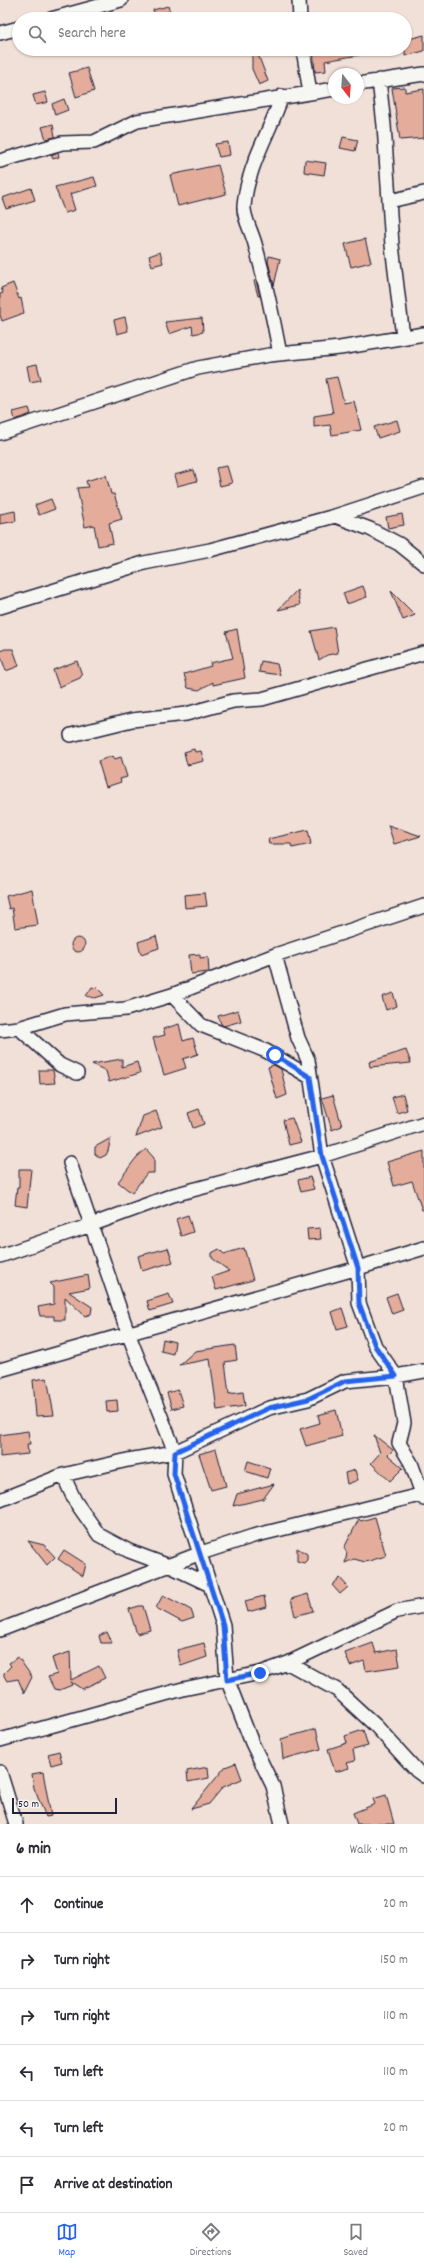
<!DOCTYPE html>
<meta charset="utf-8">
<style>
body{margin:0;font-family:Dekko,sans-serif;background:#f7f7f7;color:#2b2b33}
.compass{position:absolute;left:328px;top:68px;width:36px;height:36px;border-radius:50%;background:#fff;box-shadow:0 1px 3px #0004;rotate:163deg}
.scale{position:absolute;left:12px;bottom:10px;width:105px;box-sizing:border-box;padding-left:4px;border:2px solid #22223b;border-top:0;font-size:11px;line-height:14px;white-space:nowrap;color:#22223b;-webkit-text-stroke:3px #f6f6f2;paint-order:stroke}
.stop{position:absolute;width:12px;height:12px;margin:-9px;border:3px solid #2563eb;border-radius:50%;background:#fff}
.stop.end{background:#2563eb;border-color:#fff;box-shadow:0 1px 4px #0008}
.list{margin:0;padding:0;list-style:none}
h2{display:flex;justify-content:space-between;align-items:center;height:52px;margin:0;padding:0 16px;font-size:17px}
h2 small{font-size:13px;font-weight:400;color:#7c7c81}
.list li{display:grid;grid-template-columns:26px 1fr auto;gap:12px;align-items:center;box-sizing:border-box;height:56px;padding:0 16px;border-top:1px solid #e1e1e2}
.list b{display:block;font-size:15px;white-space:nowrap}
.list em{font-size:13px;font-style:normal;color:#7c7c81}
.icon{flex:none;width:22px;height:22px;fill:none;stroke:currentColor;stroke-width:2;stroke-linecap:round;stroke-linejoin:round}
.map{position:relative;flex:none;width:424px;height:1824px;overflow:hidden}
.search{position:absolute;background:#fff;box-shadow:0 1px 3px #0004;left:12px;right:12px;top:12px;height:44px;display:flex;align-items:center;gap:10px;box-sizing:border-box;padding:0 14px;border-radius:22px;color:#7c7c81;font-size:15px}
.sheet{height:388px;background:#fff}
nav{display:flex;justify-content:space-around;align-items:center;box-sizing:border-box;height:56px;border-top:1px solid #e1e1e2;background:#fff;font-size:11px;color:#7c7c81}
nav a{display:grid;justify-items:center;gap:2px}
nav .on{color:#2563eb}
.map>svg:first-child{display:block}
</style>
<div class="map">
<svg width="424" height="1824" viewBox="0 0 424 1824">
<rect width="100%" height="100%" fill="#f1e0d8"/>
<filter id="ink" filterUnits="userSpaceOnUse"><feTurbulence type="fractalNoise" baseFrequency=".025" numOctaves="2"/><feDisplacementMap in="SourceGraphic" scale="8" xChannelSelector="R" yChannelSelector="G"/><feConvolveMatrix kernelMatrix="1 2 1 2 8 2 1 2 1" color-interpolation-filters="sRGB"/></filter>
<g filter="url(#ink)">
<path fill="#e4ad9b" stroke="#22223b" d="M168 6 172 19H156L153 10Z
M424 35V51L405 56V40Z
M252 49H256L268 81 259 85 252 69Z
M313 49H359V55L325 61 326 71 315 72Z
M87 68 94 91 76 97 69 73Z
M405 87V92L424 89V138L400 140 392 88Z
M45 92 48 102 36 105 33 95Z
M64 99 68 110 55 115 52 104Z
M53 124 55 137 46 139 42 127Z
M343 137 358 140 355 151 340 148Z
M228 142 230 155 219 157 215 144Z
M58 152 59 157 53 159 51 155Z
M305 160 326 163 324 175 304 172Z
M218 165 226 194 178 206 170 175Z
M94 177 97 186 70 194 75 210 65 213 55 187Z
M31 188 35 200 6 209 2 198Z
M365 239 371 262 351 267 345 244Z
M160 252 163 263 152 266 149 256Z
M269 256 280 259 274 286 268 261Z
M256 280 260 296H258L254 281Z
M13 283 19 299 21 298 24 313 2 321 0 315V294L3 293 1 288Z
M125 317 128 331 117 334 114 320Z
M202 318 203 332 193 334 192 326 169 334 165 322Z
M37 364 41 380 30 382 27 366Z
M337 377 344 403 354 401 361 430 332 435 330 425 314 427V416L333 413 326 379Z
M29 408 31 414 15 420 13 412Z
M397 420 400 431 378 438 374 427Z
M227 466 232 483 220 486 216 468Z
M194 470 197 481 177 486 174 475Z
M106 475 111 494H114L122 519 109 523 113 543 98 546 94 525 85 527 77 488 88 487 86 481Z
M51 499 55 509 39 515 35 505Z
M15 511 16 521 0 524V514Z
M402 514 404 525 388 528 386 517Z
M363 586 367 597 347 604 343 593Z
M297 590 300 605 278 610Z
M391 591 415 615 403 620Z
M334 627 338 653 327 655 319 660 311 631Z
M237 629 245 678 213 685V682L199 690 188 688 184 674 211 666 210 663 233 658 226 632Z
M5 649H13L19 666 6 671 0 654V651Z
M77 661 82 675 80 678 59 687 53 670Z
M261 661 277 664 280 675 259 672Z
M194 749 195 752 201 751 204 761 187 765 184 752Z
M113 756 115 759 121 757 127 777 120 779 121 782 106 787 98 761Z
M388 825 421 836 394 844Z
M308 830 311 844 292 848 291 844H269L268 839Z
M32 889 38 925 15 928 12 908 9 909 6 896Z
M205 893 207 906 185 908 184 895Z
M156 936 159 948 141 954 138 942Z
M71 945a7 7 0 1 1 14 0a7 7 0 1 1-14 0Z
M200 954V958L208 957 209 972 191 974 189 955Z
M92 987 97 988 104 995 95 998 86 996Z
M393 993 397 1006 386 1010 382 997Z
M238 1010 241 1021 224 1026 221 1024 218 1016Z
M179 1024 183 1041 193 1038 198 1054 183 1059 186 1068 164 1075 153 1038 165 1035 163 1029Z
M406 1050 411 1063 370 1067 369 1062Z
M122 1059V1067L137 1062 140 1073 109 1082 106 1071 92 1064Z
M274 1065 281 1069 287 1095 277 1099 268 1067Z
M39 1070H53L55 1083 40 1084Z
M403 1094 407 1110 397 1113 392 1097Z
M333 1095 342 1126 332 1130 322 1098Z
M199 1109 204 1124 193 1128 188 1113Z
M156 1111 162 1127 136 1137 143 1116Z
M292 1118 301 1142 289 1145 283 1120Z
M111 1138 108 1151 106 1155 100 1158 95 1154V1147Z
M146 1149 154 1158V1173H147L132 1193 118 1182 136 1158Z
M424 1151V1210H422L412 1181 394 1186 387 1162Z
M19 1169H31L27 1207 15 1205 17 1187H19Z
M310 1177 314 1189 301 1192 298 1180Z
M188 1215 193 1232 181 1236 176 1219Z
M320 1228 321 1239 308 1240 307 1229Z
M168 1248 173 1262 142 1271 138 1256Z
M244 1248 253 1280 216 1290 212 1277 229 1271 212 1258V1253L219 1249 224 1254Z
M88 1275 90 1288 69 1292 92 1307 91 1314 85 1316 65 1297V1320H54V1316H40L38 1307 54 1304V1287L50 1283Z
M397 1293 403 1310 392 1314 386 1297Z
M169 1294 173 1304 150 1311 147 1301Z
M342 1308 348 1326 337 1329 332 1312Z
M163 1339 175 1342 173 1354 161 1351Z
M235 1345 237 1360 225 1362 229 1394 243 1392 245 1406 217 1410 210 1359 179 1365 195 1351Z
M47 1378 54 1415 36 1416 33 1380Z
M178 1390 183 1406 172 1409 167 1393Z
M117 1400 118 1411 107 1412 106 1401Z
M336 1410 342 1436 306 1446 300 1429 320 1423 318 1415Z
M28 1431 30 1444H27L28 1454 0 1457V1435Z
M374 1435 393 1450 388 1455 403 1468 390 1481 371 1463 380 1453Z
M216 1449 226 1486 211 1490 199 1454Z
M248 1461 270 1468 267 1478 245 1471Z
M355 1470 358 1480 347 1484 345 1473Z
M274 1484 263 1499 233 1506 237 1494Z
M375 1517 386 1556 365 1562 354 1559 345 1563 347 1553 344 1548 359 1519 361 1521Z
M28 1541 44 1545 55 1557 47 1565Z
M297 1548 307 1554V1560L304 1563 297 1561Z
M64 1550 86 1564 83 1576 58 1559Z
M340 1578 348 1587 340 1594 332 1585Z
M308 1594 313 1611 295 1616 291 1599Z
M163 1595 191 1610 194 1618 182 1622 156 1608Z
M264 1596 266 1607 248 1612 245 1601Z
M139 1606H143L150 1630 137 1634 129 1609Z
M107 1632 112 1643H101L99 1636Z
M204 1643 207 1657 181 1666 177 1650Z
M373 1643 376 1653 397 1649 400 1666 366 1671 364 1661 350 1666 345 1653Z
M70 1652 71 1680 99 1666 105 1678 82 1689 71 1682 72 1685 60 1690 54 1689 48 1677 57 1674 52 1658Z
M18 1657 32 1677 24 1693 18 1679 7 1681 4 1676V1673L11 1666 9 1663Z
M316 1729 321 1749 283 1759 281 1739Z
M363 1730 368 1746 353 1750 355 1761 347 1763 349 1768 335 1772 328 1749 347 1743 345 1736Z
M59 1751 62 1762 51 1765 48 1754Z
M236 1763 242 1779 223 1787 209 1804 191 1809 225 1767Z
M208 1767 209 1778 188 1782 187 1771Z
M43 1772 51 1816 46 1817 34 1788 32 1774Z
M386 1795 394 1824H357L353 1813 375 1804 373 1799Z"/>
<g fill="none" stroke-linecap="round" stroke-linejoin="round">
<defs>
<path id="minor" d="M299 0 300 19
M51 19 121 0
M0 33 19 28
M303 49 310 93
M379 80 384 125 392 245 403 337
M358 84 424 74
M0 161 62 143 94 142 137 121 334 89
M390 201 424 193
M280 354C273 317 265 280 255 244 252 232 243 217 244 206 247 167 270 132 282 96
M0 433 198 368 269 355 340 348 424 334
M335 516 370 529 399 544 424 564
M0 607 144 563 210 550 335 516 424 487
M71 735 132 720 186 714 233 701 262 699 424 653
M275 955 298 1038 308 1060 322 1156 358 1268 424 1248
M172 995 201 1025 266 1051 310 1077
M19 1028 60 1065 77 1073
M0 1030 19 1028 65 1014 126 1009 172 995 275 955 424 906
M70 1163 128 1333 175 1452 174 1474 223 1625 227 1679 252 1743 273 1786 282 1824
M0 1256 91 1225 173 1195 322 1156 424 1123
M0 1370 358 1268 359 1303 375 1346 396 1376 404 1423 399 1443 411 1463 424 1499
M63 1475 128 1460 175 1452 269 1408 308 1399 345 1381 396 1376 424 1371
M0 1500 63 1475 75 1501 99 1535 129 1551 172 1567 210 1585
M0 1630 201 1553 253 1536 424 1494
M288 1663 337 1690 376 1726 417 1771 424 1776
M0 1740 183 1689 260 1673 288 1663 397 1611 424 1606
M0 1772 16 1824"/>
</defs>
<use href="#minor" stroke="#22223b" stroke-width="16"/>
<use href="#minor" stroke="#f6f6f2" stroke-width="13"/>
</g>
</g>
<g fill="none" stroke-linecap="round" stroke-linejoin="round" filter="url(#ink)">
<path stroke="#2563eb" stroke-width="5" d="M260 1673 227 1680 223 1625 174 1474 175 1452 269 1408 308 1399 345 1381 396 1376 375 1346 359 1303 358 1268 322 1156 310 1077 275 1055"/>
</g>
</svg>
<svg class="compass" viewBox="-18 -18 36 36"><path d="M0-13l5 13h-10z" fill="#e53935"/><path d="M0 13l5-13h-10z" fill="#7c7c81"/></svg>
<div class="scale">50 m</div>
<div class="stop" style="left:275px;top:1055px"></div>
<div class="stop end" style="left:260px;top:1673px"></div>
<div class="search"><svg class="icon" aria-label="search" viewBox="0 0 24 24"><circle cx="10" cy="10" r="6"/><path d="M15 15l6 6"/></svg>Search here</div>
</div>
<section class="sheet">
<h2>6 min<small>Walk · 410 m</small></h2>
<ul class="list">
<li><svg class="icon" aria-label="ahead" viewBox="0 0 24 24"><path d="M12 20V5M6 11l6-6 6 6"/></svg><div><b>Continue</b></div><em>20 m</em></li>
<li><svg class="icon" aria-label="right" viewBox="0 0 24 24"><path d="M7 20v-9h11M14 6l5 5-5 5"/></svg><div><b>Turn right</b></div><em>150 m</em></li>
<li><svg class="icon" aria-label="right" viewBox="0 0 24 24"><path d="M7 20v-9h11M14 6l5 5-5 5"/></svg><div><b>Turn right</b></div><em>110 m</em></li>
<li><svg class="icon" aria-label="left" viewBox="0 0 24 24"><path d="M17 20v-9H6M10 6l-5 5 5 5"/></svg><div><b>Turn left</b></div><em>110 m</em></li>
<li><svg class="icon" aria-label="left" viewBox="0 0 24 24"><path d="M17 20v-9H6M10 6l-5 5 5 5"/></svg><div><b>Turn left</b></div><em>20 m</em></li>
<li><svg class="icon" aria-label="arrive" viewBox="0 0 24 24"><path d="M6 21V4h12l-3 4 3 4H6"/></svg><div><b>Arrive at destination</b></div></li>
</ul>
</section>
<nav>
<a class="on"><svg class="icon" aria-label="map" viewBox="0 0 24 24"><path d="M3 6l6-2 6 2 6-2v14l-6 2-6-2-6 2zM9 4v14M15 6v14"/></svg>Map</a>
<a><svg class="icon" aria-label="directions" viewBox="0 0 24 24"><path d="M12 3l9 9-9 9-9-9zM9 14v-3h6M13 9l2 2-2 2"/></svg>Directions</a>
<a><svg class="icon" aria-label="saved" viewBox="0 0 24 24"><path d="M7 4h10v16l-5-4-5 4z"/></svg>Saved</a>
</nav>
